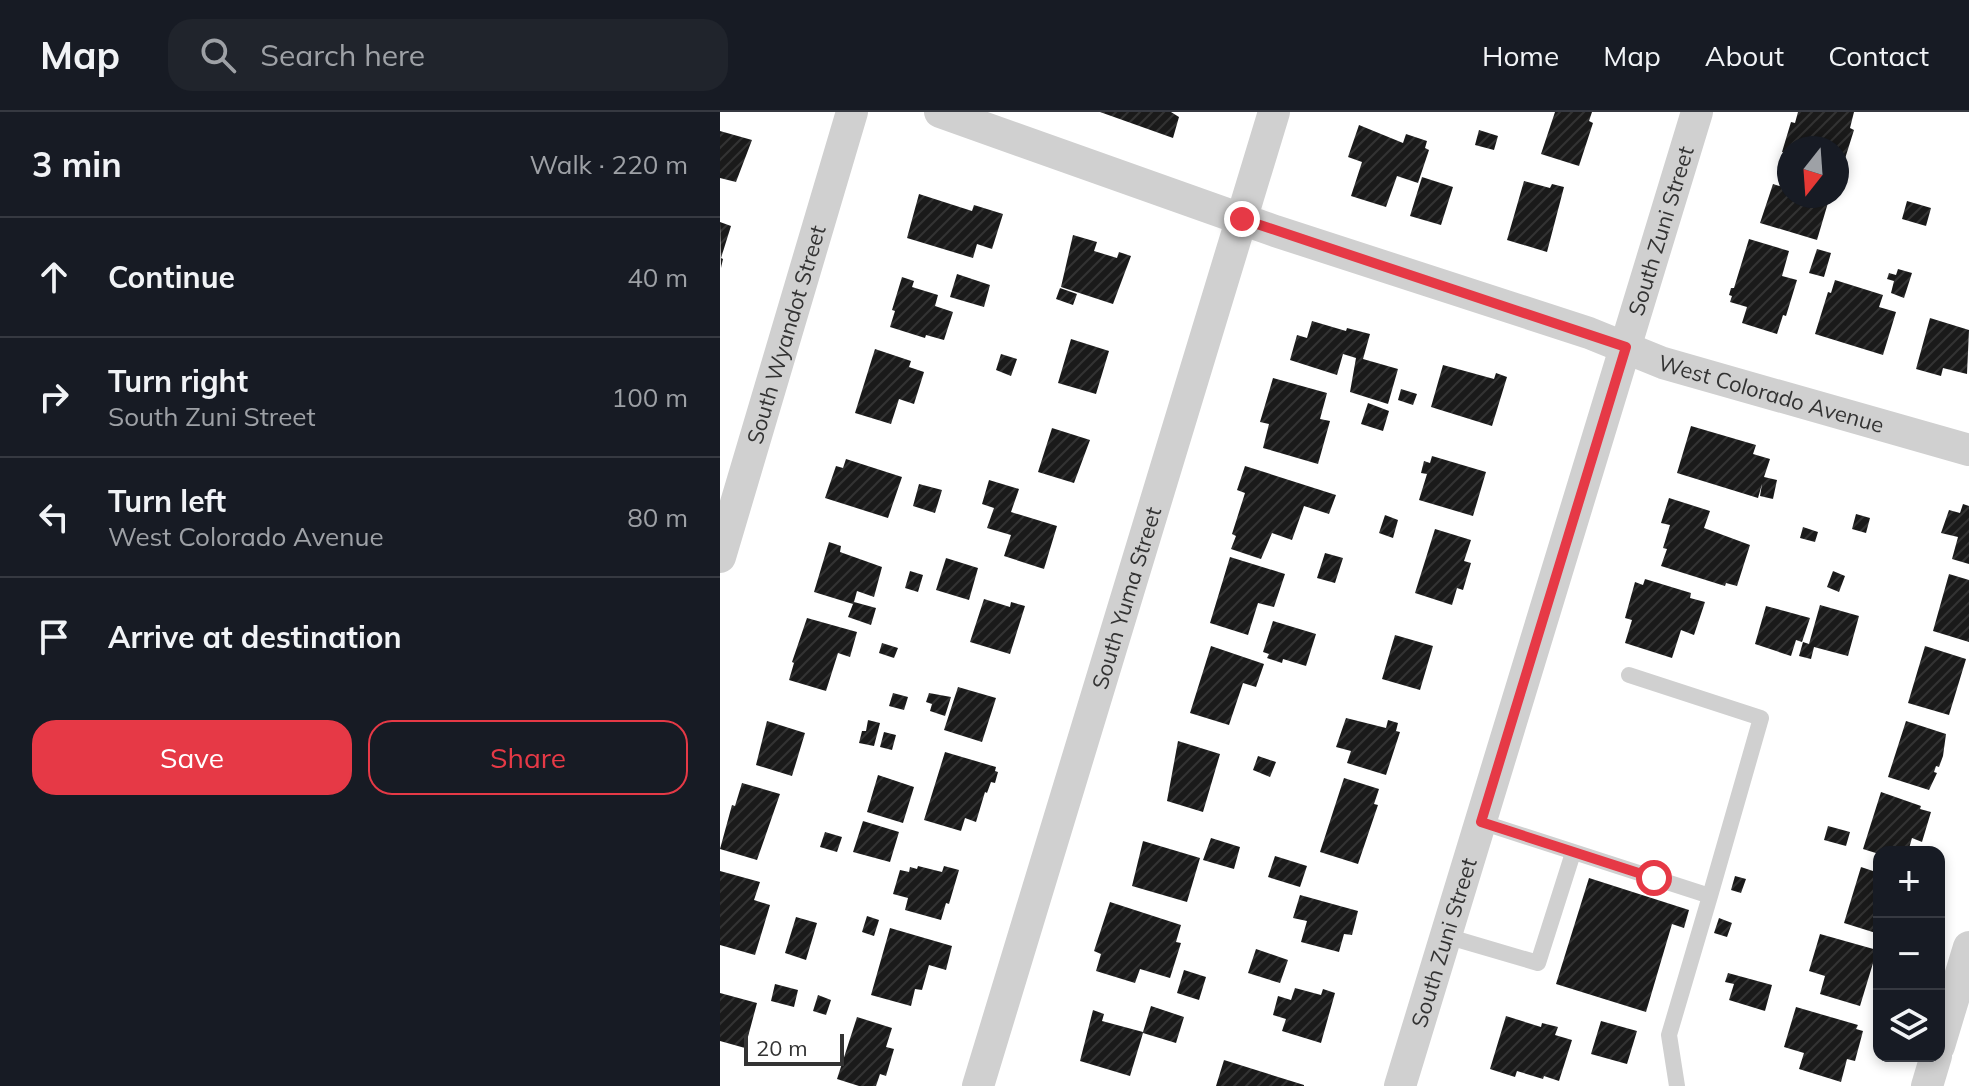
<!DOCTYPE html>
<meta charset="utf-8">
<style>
body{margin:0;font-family:Mulish,sans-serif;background:#20242c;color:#f1f3f6}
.controls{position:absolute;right:24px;bottom:24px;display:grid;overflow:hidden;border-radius:16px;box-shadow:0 4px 12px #0003}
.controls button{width:72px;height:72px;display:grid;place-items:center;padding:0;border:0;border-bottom:2px solid #363941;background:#171b24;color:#f1f3f6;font:40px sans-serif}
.compass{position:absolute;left:1057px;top:24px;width:72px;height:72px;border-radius:50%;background:#171b24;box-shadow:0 4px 12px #0003;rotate:197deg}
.scale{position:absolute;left:24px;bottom:20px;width:100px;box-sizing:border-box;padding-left:8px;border:4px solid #333;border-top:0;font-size:22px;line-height:28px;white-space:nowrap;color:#333;-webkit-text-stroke:6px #fff;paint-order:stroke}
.stop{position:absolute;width:24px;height:24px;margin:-18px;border:6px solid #e63946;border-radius:50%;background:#fff}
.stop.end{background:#e63946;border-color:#fff;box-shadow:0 2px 8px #0008}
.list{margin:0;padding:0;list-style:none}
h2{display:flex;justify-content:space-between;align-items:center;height:104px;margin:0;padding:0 32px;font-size:34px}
h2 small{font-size:26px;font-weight:400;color:#9ea1a6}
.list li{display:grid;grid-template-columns:52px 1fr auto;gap:24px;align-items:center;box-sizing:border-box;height:120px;padding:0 32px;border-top:2px solid #363941}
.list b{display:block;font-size:30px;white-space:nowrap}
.list p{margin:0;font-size:26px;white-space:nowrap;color:#9ea1a6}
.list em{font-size:26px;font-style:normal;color:#9ea1a6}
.actions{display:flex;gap:16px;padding:24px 32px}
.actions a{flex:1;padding:18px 0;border:2px solid #e63946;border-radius:24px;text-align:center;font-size:28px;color:#e63946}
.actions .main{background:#e63946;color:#fff}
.icon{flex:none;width:44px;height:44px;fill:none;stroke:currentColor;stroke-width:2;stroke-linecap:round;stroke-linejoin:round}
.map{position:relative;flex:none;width:1249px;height:974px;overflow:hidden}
header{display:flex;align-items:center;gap:48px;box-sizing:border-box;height:112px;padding:0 40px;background:#171b24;border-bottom:2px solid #363941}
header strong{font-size:38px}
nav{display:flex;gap:44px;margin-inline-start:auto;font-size:28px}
.search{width:560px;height:72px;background:#20242c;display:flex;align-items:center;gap:20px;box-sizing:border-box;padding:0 28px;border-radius:24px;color:#9ea1a6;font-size:30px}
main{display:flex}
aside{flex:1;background:#171b24}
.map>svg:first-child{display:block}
</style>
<header>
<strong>Map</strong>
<div class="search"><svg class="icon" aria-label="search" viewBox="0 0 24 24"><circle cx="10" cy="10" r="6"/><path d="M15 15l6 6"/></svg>Search here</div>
<nav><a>Home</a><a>Map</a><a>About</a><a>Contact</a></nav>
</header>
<main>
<aside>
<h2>3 min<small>Walk · 220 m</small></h2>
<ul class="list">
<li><svg class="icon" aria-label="ahead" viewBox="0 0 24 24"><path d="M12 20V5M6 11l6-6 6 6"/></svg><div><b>Continue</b></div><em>40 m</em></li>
<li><svg class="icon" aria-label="right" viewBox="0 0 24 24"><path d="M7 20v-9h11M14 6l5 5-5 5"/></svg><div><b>Turn right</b><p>South Zuni Street</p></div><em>100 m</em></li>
<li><svg class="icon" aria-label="left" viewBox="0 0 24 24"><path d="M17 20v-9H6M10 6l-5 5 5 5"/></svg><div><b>Turn left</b><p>West Colorado Avenue</p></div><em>80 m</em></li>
<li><svg class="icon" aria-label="arrive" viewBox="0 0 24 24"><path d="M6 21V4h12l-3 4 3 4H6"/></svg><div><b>Arrive at destination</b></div></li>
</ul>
<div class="actions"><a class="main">Save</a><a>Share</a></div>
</aside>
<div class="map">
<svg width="1249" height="974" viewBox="0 0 1249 974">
<defs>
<pattern id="building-hatch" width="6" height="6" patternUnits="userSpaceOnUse" patternTransform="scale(2)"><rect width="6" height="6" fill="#1a1a1a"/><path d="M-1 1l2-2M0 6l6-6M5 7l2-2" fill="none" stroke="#333"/></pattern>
</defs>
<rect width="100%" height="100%" fill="#fff"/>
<path fill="url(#building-hatch)" d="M380 0H451L459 5 453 26Z
M835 0H872L869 9 873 11 859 54 821 42Z
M1078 0H1134L1130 16 1134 18 1123 53 1117 52V36H1069L1068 42 1062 40 1071 10 1075 11Z
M639 13 683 31 686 22 707 29 705 36 709 38 698 71 677 64 666 95 631 84 642 50 628 45Z
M759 18 778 24 774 38 755 33Z
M0 19 32 28 16 70 0 66Z
M702 65 733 75 721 113 690 104Z
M804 69 830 76 832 72 844 75 827 140 787 128Z
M1053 72 1069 77V84H1110L1097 128 1040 111Z
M199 82 252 99 254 93 283 102 272 137 257 132 253 146 187 126Z
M1187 89 1211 96 1206 114 1182 107Z
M0 110 11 114 1 146 3 147 1 156Z
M353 123 377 130 374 139 397 146 399 140 411 144 393 192 341 175Z
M1029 127 1069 139 1062 164 1077 168 1066 204 1063 203 1057 222 1022 211 1027 195 1010 190 1012 184 1009 183 1011 176H1014Z
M1097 137 1111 141 1104 165 1089 161Z
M1178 157 1192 161 1184 186 1171 181 1174 169 1167 167 1169 161 1176 163Z
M237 162 270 173 264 195 230 185Z
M182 165 194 169 192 175 218 183 215 194 233 200 224 228 206 223 205 226 170 215 175 199 172 198Z
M1115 168 1163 183 1159 195 1176 200 1163 243 1095 222 1108 180 1111 181Z
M340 176 357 182 353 193 336 187Z
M1210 206 1249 218 1247 262 1223 256 1221 264 1196 257Z
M592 209 626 219 627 216 650 222 643 247 678 257 668 292 630 280 636 246 623 242 617 263 570 248 577 223 587 226Z
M351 227 389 239 376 282 338 271Z
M155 237 191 249 189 255 204 260 194 292 179 287 171 312 135 301Z
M281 242 297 247 291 264 276 258Z
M723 253 774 267 776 261 787 265 772 314 711 295Z
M553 266 607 281 600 307 610 309 598 352 543 336 549 312 540 310Z
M681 277 697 282 693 293 678 288Z
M648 291 669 299 663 319 641 312Z
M971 314 1036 333 1033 342 1050 347 1044 365 1057 368 1053 387 1040 384 1042 372 1038 386 957 361Z
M332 316 370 328 354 371 318 360Z
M712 344 766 360 753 404 699 388 707 362 701 361 704 349 710 351Z
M126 347 182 365 168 406 105 386 116 354 123 356Z
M525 354 616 383 609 402 584 394 572 428 552 421 541 447 511 437 516 424 512 422 525 381 517 378Z
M269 368 299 377 291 400 337 414 324 457 284 444 291 423 267 416 274 396 262 392Z
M199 372 222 378 215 401 193 394Z
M949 386 990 399 984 416 1030 433 1017 474 1006 471 1005 474 941 454 947 437 943 436 950 413 941 411Z
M1243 392 1249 394V452L1232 447 1238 425 1221 421 1229 398 1240 401Z
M1136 402 1150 406 1146 421 1132 417Z
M665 403 678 408 673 426 659 421Z
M1083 415 1098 420 1095 430 1080 426Z
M715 417 751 428 744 449 751 451 743 478 737 476 732 493 695 481Z
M109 430 121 434 120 440 162 455 154 485 137 479 134 490 156 496 151 513 128 505 133 492 94 480Z
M605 441 623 446 615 471 597 466Z
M510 445 565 462 554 495 538 491 528 523 490 511Z
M226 446 258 456 249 488 216 478Z
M190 459 203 463 198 480 185 476Z
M1113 459 1125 464 1119 480 1107 475Z
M1229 462 1249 468V530L1213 519Z
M925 467 971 481 970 486 985 490 974 523 961 518 952 546 905 531 912 508 905 506 915 470 923 473Z
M264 487 290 495 291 490 305 494 290 542 250 530Z
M1100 493 1139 504 1128 544 1094 535 1091 547 1079 544 1083 530 1089 532Z
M1046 494 1090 506 1082 530 1076 528 1071 544 1035 532Z
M87 506 137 520 130 545 118 541 106 579 69 568 74 551 72 550Z
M553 509 596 522 586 554 563 547 562 551 547 546 549 542 543 540Z
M675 523 713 534 700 578 662 567Z
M162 531 178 536 174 546 159 541Z
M491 534 544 552 536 575 523 571 509 613 470 601Z
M1205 534 1246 547 1229 603 1188 591Z
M238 575 276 586 262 630 224 618Z
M173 581 188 585 184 598 169 594Z
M209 581 231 585 225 604 210 599 212 592 206 590Z
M626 606 666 616 668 608 678 611 676 619 680 620 666 663 627 651 631 639 616 635Z
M148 608 160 611 154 634 139 631 142 619H146Z
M47 609 85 621 72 664 36 653Z
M1186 609 1226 622 1223 644 1219 655 1216 654 1214 660 1217 661 1209 678 1168 665Z
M164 620 176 623 172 638 160 635Z
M458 629 500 642 483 700 447 689Z
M225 640 276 655 275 659 278 660 275 671 271 670 267 681 265 680 256 710 245 706 241 719 204 708Z
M538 644 556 650 550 665 533 658Z
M158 663 194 675 183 711 147 700Z
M624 666 659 677 654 692 658 693 638 752 600 740Z
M22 671 60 682 37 748 0 737 12 693 15 694Z
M1161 680 1201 694 1200 697 1211 700 1202 730 1192 726 1188 740H1159V742L1143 737Z
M143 709 179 720 170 750 133 740Z
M1108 714 1130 720 1126 734 1104 728Z
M105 720 122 725 117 740 100 735Z
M491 726 520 735 514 757 483 748Z
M423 729 480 746 467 790 412 774Z
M555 744 587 754 580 775 548 765Z
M198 754 222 760 224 754 239 758 229 792 226 791 221 808 185 798 188 786 173 782 180 758 189 760 190 755 197 757Z
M1141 755 1159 761V822L1124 811Z
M0 759 40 770 34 788 50 793 35 843 0 833Z
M1015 764 1026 767 1021 781 1011 778Z
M869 766 969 798 964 816 952 812 926 900 836 872Z
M580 783 638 799 632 823 624 822 619 840 581 830 587 809 573 806Z
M390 790 461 813 456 830 461 831 450 866 420 857 415 871 376 859 381 842 374 839Z
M147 804 159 808 154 824 142 820Z
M76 805 97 811 86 848 65 841Z
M999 806 1012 811 1007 825 994 821Z
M170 816 232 834 226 858 209 853 202 878 195 877 191 894 151 883Z
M1100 822 1157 838 1140 894 1100 882 1105 864 1089 859Z
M536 837 568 848 560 871 528 861Z
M464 858 486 865 479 888 457 881Z
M1008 861 1052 873 1045 899 1009 888 1014 872 1005 870Z
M55 872 78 878 74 895 51 889Z
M575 876 601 883 603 877 615 881 601 931 562 919 566 907 553 903 558 884 571 888Z
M0 881 37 891 25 936 0 929Z
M98 883 111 888 106 903 93 899Z
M431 894 464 905 456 931 423 921 410 964 360 949 373 898 384 902 382 909 423 920Z
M1076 895 1138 913 1136 917 1143 919 1135 949 1127 947 1121 970 1079 957 1084 941 1064 935Z
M786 904 821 915 822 911 838 915 835 923 852 928 839 969 824 964 823 967 797 959 795 965 770 957Z
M137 905 172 916 166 935 174 937 166 964 160 962 156 974H139L117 967Z
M881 909 917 919 907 952 871 942Z
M504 948 584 973V974H496Z"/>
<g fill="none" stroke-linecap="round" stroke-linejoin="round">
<path stroke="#d0d0d0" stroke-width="16" d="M909 563 1041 606 990 784
M761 710 990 784 949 923 957 974
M726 824 818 851 853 741"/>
<g stroke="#d0d0d0" stroke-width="32">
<path id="s1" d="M220 0 555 119 869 221 943 251 1249 338"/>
<path id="s2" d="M0 445 132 0"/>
<path d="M1219 934 1249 835"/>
<path id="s3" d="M258 974 554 0"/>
<path id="s4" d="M680 974 977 0"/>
<path d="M1207 974 1216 944"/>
</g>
</g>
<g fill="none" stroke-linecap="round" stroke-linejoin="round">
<path stroke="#e63946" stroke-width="10" d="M522 107 906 235 761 710 934 766"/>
</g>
<g text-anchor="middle" stroke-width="8" stroke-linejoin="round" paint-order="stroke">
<g font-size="22" fill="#333" stroke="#fff">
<text dy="8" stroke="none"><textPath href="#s4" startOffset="894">South Zuni Street</textPath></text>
<text dy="8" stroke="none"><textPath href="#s2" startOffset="232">South Wyandot Street</textPath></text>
<text dy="8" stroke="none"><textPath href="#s1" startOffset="878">West Colorado Avenue</textPath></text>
<text dy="8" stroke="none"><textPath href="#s3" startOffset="510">South Yuma Street</textPath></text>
<text dy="8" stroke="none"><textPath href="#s4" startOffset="150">South Zuni Street</textPath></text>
</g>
</g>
</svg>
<div class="controls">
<button>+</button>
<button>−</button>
<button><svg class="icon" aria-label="layers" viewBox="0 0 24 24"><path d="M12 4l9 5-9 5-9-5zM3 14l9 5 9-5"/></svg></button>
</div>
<svg class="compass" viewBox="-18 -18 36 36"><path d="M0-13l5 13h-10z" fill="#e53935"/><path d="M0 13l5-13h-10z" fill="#9ea1a6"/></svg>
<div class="scale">20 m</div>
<div class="stop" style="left:934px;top:766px"></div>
<div class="stop end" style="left:522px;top:107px"></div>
</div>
</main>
